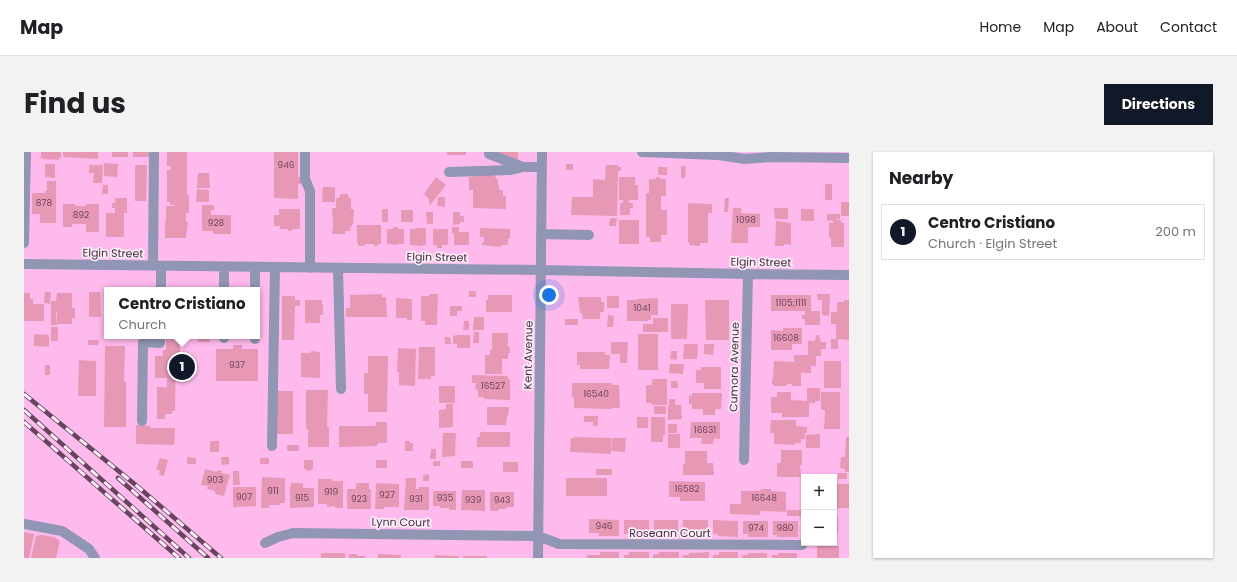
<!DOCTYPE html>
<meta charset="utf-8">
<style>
body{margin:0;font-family:Poppins,sans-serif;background:#f2f2f2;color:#202124}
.controls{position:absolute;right:12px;bottom:12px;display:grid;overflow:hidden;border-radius:0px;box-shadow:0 1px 3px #0004}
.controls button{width:36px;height:36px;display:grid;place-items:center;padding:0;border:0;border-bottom:1px solid #e0e0e0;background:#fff;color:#202124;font:20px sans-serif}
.you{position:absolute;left:525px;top:143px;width:14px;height:14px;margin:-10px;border:3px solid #fff;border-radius:50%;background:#1a73e8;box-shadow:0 0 0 6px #1a73e833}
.badge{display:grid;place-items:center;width:26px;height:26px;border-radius:50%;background:#111827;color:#fff;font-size:13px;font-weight:700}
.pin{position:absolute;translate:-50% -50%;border:2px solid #fff;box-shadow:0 1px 4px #0006}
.popup{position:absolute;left:80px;top:135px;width:156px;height:52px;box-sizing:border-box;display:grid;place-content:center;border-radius:0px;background:#fff;filter:drop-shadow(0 1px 3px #0005);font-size:13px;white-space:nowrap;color:#757577}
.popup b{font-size:15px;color:#202124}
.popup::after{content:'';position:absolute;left:50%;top:100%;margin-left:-8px;border:8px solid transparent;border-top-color:#fff}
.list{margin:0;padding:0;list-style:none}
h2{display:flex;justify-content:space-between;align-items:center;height:52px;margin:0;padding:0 16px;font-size:17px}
h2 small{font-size:13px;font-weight:400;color:#757577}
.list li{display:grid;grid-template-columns:26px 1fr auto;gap:12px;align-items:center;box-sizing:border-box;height:56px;margin:0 8px 8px;padding:0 8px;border:1px solid #e0e0e0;border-radius:0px}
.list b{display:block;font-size:15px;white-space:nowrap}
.list p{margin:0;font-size:13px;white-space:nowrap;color:#757577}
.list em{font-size:13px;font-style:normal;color:#757577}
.map{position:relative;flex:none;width:825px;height:406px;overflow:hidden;border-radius:0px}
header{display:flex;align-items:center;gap:24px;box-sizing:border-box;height:56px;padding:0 20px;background:#fff;border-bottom:1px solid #e0e0e0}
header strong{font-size:19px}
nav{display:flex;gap:22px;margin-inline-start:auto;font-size:14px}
.intro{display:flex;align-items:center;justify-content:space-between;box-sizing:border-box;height:96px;padding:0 24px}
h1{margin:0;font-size:28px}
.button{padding:10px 18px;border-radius:0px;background:#111827;color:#fff;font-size:14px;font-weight:700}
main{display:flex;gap:24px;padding:0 24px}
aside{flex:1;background:#fff;border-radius:0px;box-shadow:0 1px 3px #0004}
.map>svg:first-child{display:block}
</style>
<header>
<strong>Map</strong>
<nav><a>Home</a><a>Map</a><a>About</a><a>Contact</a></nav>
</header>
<div class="intro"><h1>Find us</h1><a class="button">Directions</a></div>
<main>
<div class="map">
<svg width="825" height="406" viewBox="0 0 825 406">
<rect width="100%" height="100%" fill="#febaec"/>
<path fill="#e798b5" d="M17 0H37V6H35V8L19 7V6H17Z
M39 0H74V7L39 5Z
M88 0H104V5H88Z
M109 0H125V5H109Z
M143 0H163V43H165V61H162V70H164L162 86H141V70H142V54H151V53H146V50H143V18H147V14H143Z
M250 0H274V25H277V32H274V47L250 46Z
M423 0H442V3H423Z
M470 0H494V11Z
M80 11 94 12 93 25 80 24Z
M21 12H31V26L21 25Z
M542 12H549V18H542Z
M65 13H79L78 31H69L70 21H65Z
M111 13H123L122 49H111Z
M582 13H594V15H597V19H594L593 64 547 63 548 45H569V27L581 28Z
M657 14H662L661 26H657Z
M634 15H643V23H634Z
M174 21H185L186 36H173Z
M449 23H471V25H472V27H474V33H475V38H479V44H482V57L449 56V38H445V25H449Z
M412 25 422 33 406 53 404 46 400 42Z
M595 25H611V33H614V48H605V51H609V56H606V63H596V51H599V48H595Z
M632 25H636V27H642V44H637V58H643V83H637V90H626V85H622V41H625V27H632Z
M23 29H32V71H16V62H8V41H21V39H23Z
M801 32H808V48H801Z
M79 33H84V42H78Z
M299 35H311V50H298Z
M173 37 185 38V50H172Z
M316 42H324V45L327 47V57H330L329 72H328V74H327L326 79H321V82H308L309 73 308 56H312V48L313 46 316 45Z
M414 45H421V55L413 54Z
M91 46H103V61H100V85H82V61H91V56H88V51H91Z
M701 46H705L704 60H700Z
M817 50H825V64H817Z
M664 51 688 52V61H684V91H676V94H674L665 93V90H664Z
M39 52H51V54H62V52H75V80H62V72H48V75H39Z
M178 53H190V58H187V63H207V82H189V79H178Z
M709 56H717V61L736 62V75H724V91H707Z
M750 56H764V67H751Z
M255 57H276V77H268V79H264V77H256V74H250V63H255Z
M358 57H364V70H358Z
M777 57H790V69H777Z
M377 58H389V70H377Z
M402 60H409V72H403Z
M429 60H436V64H440V70H436V72L429 73Z
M803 62H816V67L803 69Z
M586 66H593L592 74H585Z
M595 68H615V92H595Z
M809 68H817V71H820V95H807V86H805V71H809Z
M752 69 767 71V93L760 92V94H751Z
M333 73H357V92H354V94H350V92H341V94H334V91H333Z
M369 75H374V77H380V92H373V93L363 92V77H369Z
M428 75H435V80H445V93H430V81H428Z
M392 76H402V93H398V94L386 93V77H392Z
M456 76 486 77V87H484V93H478L477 95 458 93V90H460V85H456Z
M409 77H424V93H418V96H413V93H409Z
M445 139H452V145H445Z
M21 140H27L26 152 20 151Z
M65 140H76L77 165H65Z
M82 140H83V172H81Z
M0 141H6V147H9V152H20V169H0Z
M33 141H48V156H51V166H48V172H33V158L32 161H27V149H32Z
M358 142V145H362L363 165H322V156H326V143Z
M405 142H414L413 173H401V169H397V144H405Z
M793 142H806L805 164 798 163V148H794Z
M464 143H488V160H462V148H464Z
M747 143H787V159H796V173H781V167H778V163H781V159H747Z
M258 144H271V148H276V154H271L270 188H258Z
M583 144H595V156H583Z
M554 145H577V150H580V160H576V167H559L558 161H556Z
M372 146 388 147V168H383V166H372Z
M634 146V163H627V168H624V169H603V148H613V147Z
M281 148H298V152H299V163H296V171H281Z
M681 148H705V188H682Z
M820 148H825V188L814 187V197H807V187H812V172H807V160H813V150H820Z
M647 152H664L663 187H647Z
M426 154H438V159H433V164H426Z
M27 161H32L33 173H27Z
M584 163 590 164 589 175H583Z
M450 165H460V178H449V172H450Z
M629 166H644V180H619V172H629Z
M541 167H554V173H541Z
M440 169H445V178H439Z
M27 175H34V189H27Z
M759 176H778V192H768V198H747V178L759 179Z
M450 180H455V191H449Z
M468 181H484V195H486V201H484V207H478V222H461V203H466V198H468Z
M10 182 25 183V195L10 194Z
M614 182H634V218H614Z
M433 183H446V196H433V192H429V184Z
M792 183H795L797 190H802V197H797V204H792V214H787V221H777V234H768V232H763V234H749V232H748V227H749L750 209 770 210V203H784V189H791Z
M142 184H156V201H152L151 259H148V262H141V267H133V235H143V226H131V204H139V198H142Z
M174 184H186V190H174Z
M420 185H426L427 192H421Z
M64 188H75L74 193H64Z
M587 190H604L603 211H596V202H587Z
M660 192H674L673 207H659Z
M680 192H690L689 203 680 202Z
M209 193H218V197H234V229H192V197H209Z
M81 194H101L100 230H102V275H80Z
M395 195H411V224H407V227H394Z
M374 196 392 197 391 234 375 233V220H373Z
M287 199 296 200V226L277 225V201H287Z
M647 199H653V208L646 207Z
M553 200H581V203H586L585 217H556V213H553Z
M344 204H364L363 260H344V242H340V221H344Z
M55 208 72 209V244H54Z
M800 209H817V236H800Z
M646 212H660L659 222 645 221Z
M21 213H26V223H21Z
M677 215H697V237H680V231H672V218H677Z
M448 223 484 224V227H486V248L460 247V245H454V238L451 237 452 231H448Z
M628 227H643V253H628V251H622V233H628Z
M647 229H653L654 236H647Z
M548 231H588V233H595L596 256H588V257L550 256V245H548Z
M415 234H431V251H415Z
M783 236H796V249H791V251H785V265H758V261H747V245H753V240H767V248L783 249Z
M282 238H304L303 275H305V295H284V277H282Z
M253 239H269V282H253Z
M797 240H816V277H800L801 258H797Z
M668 241H698L697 257H691V263H679V257H668V252H665V243L668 244Z
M645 247H651V253H657L658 267 644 268V253H645Z
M422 252H429V275L415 276V258L422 257Z
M630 254H642V262H630Z
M463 255H485L484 264H483L482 273H463Z
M560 264H574V274H569V270H560Z
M613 265H624V276H613Z
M627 265H641V283H639V290H627Z
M747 268H772V274L783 275V281H781V287H777V291H771V293L750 292V281H746Z
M352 270H363V291H354L353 294 315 295V274H352Z
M667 270H696V287L690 286 689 292H677L678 286H666Z
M644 272H653V281H644Z
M112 273 126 274V276H151L150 293 112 292Z
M456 280H486V295H453V285H456Z
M419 281H432L431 304 418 305Z
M644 282H656V296H644Z
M796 282V296H782V283Z
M550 285 587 286V302L546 300 547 286H550Z
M822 285H825V320H821V317L816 316 817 305H821Z
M588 286H602L601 300 587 299Z
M186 289H195V300H186Z
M381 289H386V291H389V299H381Z
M263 293H275V299H263Z
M407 297H412V307H406Z
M757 298H778V313H776L777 325H753V311H757Z
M661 299H683V311H689L690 323H659V312H661Z
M163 305 172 306V312H163Z
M197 305H205V312L198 313Z
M136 306 144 308 140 324 135 323 136 319 132 317Z
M236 306H245V312H236Z
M280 308H289V317H288V318L282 319V317H280Z
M352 308H363V316H352Z
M409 309H416V314H409Z
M437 309H449V316H437Z
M479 310H494V320H479Z
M181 317 193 320V318L198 319 197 321 206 323 200 344 191 342V339L183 337 184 334 177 333Z
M572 317H588V323H572Z
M209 319H215L216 333H209Z
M814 321H823V327H814Z
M405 322V329H399V323Z
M238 325 261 326V351H256V353H245V356H237Z
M382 326H392V337H395V335H405V358H380Z
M542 326H583V344H542Z
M294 327H308V329H319V356H311V354L303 355V352H294Z
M645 329 681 330V349H656V345H645Z
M267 331H279V336H290V355L266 356V335H267Z
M332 331H345V337H347V357H323V337H332Z
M352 331 375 332V355H360V357H351Z
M810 332H825V356H810Z
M209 335H232V354L209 355Z
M737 337H747V339L762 340V360L736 359V363L706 362V352H717V339H736Z
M438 338H461V359L437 358Z
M409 339H432V358H425V356H416V354H409Z
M466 340H490V355H482V357H474V359H466Z
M763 358H778V364H763Z
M810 366H814V382H810Z
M565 367 595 368V384H575V381H565Z
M600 368H625V384H605V382H600Z
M630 368H654V384H634V382H630Z
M659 368H684V384H664V382H659Z
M689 368 714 369V385L694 384V382H689Z
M719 369H744V385H724V382H719Z
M749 369H774V385H753V383H749Z
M0 380 10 382 5 406H0Z
M17 383 30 385 36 389 32 406H7L12 384Z
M793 394H815V406H793Z
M576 400H595V406H563V403H576Z
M605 400H625V406H600V403H605Z
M635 400H655V406H629V403L635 402Z
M685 400V406H659V403H665V401Z
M695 400H714V406H689V403H695Z
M297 401H321V406H297Z
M724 401H743V406H718V403H724Z
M754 401H773V406H748V403H754Z
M325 402H333V404H341V406H325Z
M354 402 377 403V406H354Z
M411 403 435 404V406H411Z
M439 404H463V406H439Z"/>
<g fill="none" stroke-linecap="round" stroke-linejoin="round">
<path stroke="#9096b4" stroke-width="10" d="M281 0V27L286 39V116
M465 0V2L499 15H518
M618 0 694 3 721 7 747 5 825 6
M425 20 487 18 499 15
M517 82 565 83
M0 91 2 0
M0 112 517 118 724 122 825 123
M129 114 130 0
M314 116 317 237
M137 138V114
M200 138V115
M231 138V115
M200 186V184
M231 187V184
M118 269 119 190 136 191V184
M248 294 251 115
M720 308 724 122
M0 372 38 379 65 397 71 406
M241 391 254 385 269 381 514 384 535 392 778 393
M514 406 518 0"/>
<defs>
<path id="rail" d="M0 242 113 334 197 406
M0 258 165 406
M0 270 155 406
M94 326 184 406"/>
</defs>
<use href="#rail" stroke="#66445d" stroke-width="4.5"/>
<use href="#rail" stroke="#fdeff9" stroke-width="3" stroke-dasharray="9" stroke-linecap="butt"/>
</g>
<g text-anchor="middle" stroke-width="3.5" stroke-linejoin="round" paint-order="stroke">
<g font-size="9" fill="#6e465c">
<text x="262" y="16">946</text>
<text x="20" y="54">878</text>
<text x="57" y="66">892</text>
<text x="722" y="71">1098</text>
<text x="192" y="74">928</text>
<text x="767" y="154">1105;1111</text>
<text x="618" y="159">1041</text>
<text x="762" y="189">16608</text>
<text x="213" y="216">937</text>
<text x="469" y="237">16527</text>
<text x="572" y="245">16540</text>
<text x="681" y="281">16631</text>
<text x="191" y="331">903</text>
<text x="663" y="340">16582</text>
<text x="249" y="342">911</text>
<text x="307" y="343">919</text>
<text x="363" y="346">927</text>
<text x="220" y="348">907</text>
<text x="278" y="349">915</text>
<text x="421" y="349">935</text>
<text x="740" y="349">16648</text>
<text x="335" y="350">923</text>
<text x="392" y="350">931</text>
<text x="449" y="351">939</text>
<text x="478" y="351">943</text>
<text x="580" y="377">946</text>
<text x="732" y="379">974</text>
<text x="761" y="379">980</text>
</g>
<g font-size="11" fill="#452b3e" stroke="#fdeff9">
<text transform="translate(89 101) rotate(1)" y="4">Elgin Street</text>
<text transform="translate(413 105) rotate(1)" y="4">Elgin Street</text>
<text transform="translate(737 110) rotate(1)" y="4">Elgin Street</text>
<text transform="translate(504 203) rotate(-89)" y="4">Kent Avenue</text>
<text transform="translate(710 215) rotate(-89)" y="4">Cumora Avenue</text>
<text transform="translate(377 370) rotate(1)" y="4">Lynn Court</text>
<text x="646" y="385">Roseann Court</text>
</g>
</g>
</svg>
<div class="controls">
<button>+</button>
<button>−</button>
</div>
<div class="you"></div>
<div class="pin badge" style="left:158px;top:215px">1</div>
<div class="popup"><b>Centro Cristiano</b>Church</div>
</div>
<aside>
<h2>Nearby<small></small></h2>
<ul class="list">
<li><span class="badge">1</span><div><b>Centro Cristiano</b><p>Church · Elgin Street</p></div><em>200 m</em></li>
</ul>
</aside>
</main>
